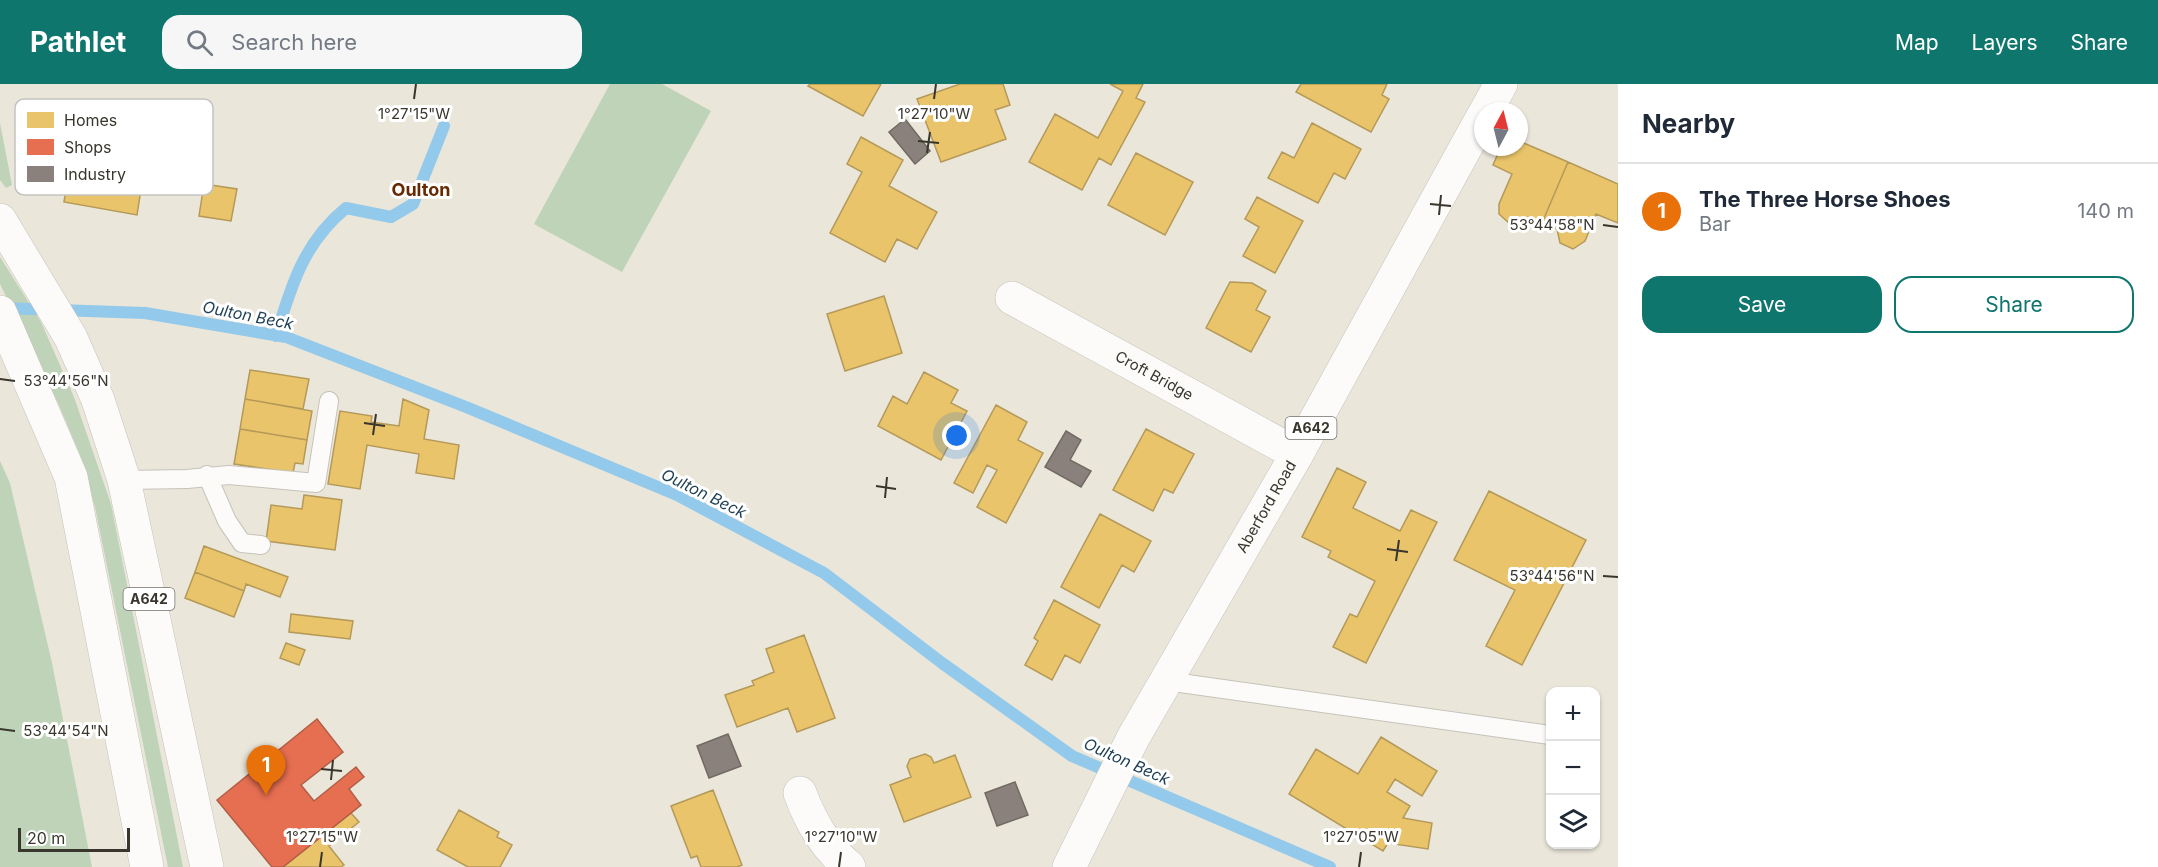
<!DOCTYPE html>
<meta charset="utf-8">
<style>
body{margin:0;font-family:Inter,sans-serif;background:#f6f6f7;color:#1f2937}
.controls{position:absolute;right:18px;bottom:18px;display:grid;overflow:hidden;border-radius:12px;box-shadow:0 2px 4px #0004}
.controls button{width:54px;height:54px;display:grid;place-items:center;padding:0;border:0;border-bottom:2px solid #e0e1e3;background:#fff;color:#1f2937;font:30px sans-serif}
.compass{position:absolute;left:1474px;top:18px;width:54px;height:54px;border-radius:50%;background:#fff;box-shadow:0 2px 4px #0004;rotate:7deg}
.scale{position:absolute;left:18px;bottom:15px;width:112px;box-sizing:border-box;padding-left:6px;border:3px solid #38362d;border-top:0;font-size:16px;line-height:21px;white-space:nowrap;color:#38362d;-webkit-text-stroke:4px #fff;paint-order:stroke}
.you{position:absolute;left:957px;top:352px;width:21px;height:21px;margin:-15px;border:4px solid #fff;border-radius:50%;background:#1a73e8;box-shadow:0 0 0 9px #1a73e833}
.badge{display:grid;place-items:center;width:39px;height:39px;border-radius:50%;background:#0f766e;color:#fff;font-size:20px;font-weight:700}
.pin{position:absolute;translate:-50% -50px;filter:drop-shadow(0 2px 3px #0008)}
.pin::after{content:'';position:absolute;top:32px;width:21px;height:18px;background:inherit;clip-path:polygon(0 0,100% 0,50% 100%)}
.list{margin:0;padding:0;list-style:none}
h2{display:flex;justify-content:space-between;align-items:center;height:78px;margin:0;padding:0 24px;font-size:26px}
h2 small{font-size:20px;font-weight:400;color:#747a83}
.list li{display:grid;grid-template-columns:39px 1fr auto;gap:18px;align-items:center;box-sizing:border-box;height:96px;padding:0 24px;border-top:2px solid #e0e1e3}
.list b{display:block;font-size:22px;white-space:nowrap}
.list p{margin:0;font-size:20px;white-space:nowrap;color:#747a83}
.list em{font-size:20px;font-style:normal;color:#747a83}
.actions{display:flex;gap:12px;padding:18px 24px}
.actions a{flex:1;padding:14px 0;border:2px solid #0f766e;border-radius:18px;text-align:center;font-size:21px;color:#0f766e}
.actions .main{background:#0f766e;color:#fff}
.icon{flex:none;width:33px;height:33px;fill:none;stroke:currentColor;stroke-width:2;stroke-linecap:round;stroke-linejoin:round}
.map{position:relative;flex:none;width:1618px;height:783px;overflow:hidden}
header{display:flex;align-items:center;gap:36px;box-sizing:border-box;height:84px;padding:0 30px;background:#0f766e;color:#fff}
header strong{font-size:28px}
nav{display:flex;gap:33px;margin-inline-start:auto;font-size:21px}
.search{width:420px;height:54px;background:#f6f6f7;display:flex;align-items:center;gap:15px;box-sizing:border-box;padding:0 21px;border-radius:18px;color:#747a83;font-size:22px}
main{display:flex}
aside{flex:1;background:#fff}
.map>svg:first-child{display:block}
</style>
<header>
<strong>Pathlet</strong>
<div class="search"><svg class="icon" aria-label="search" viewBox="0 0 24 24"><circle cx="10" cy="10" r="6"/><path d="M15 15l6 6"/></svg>Search here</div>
<nav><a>Map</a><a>Layers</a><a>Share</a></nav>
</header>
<main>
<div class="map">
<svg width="1618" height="783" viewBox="0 0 1618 783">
<rect width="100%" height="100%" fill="#eae6da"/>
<path fill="#bed3b8" d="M610 0H662L711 27 622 188 534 140Z
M0 39 12 101 6 104 0 96Z
M0 173 41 238 74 313 111 420 183 783H168L95 423 80 371 59 321 0 200Z
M0 377 10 399 52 579 92 783H0Z"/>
<path fill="#e9c46a" stroke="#b49958" stroke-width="1.5" d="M810 0H881L863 32 808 2Z
M960 0H1003L1010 21 995 26 1006 55 941 78 917 15Z
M1110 0H1143L1136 14 1145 18 1111 81 1099 74 1082 106 1029 78 1055 30 1098 54 1123 7Z
M1301 0H1387L1382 11 1389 15 1371 48 1296 8Z
M1312 39 1361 65 1345 95 1334 89 1318 119 1268 94 1282 68 1294 74Z
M861 53 903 76 889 102 937 128 917 165 897 155 885 178 830 149 862 88 847 80Z
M1519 57 1568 78 1542 139 1528 133 1520 139 1510 140 1499 130V120L1512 90 1493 81 1501 63H1519Z
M1136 69 1193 98 1165 151 1108 121Z
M71 75 121 83 118 101 141 105 137 131 64 118Z
M1568 78 1618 100V139L1596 130 1585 157 1573 165 1560 159 1557 145 1542 139Z
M204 100 237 105 231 137 199 132Z
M1257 113 1303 137 1275 189 1243 172 1259 143 1245 135Z
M1230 198 1252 199 1266 207 1256 226 1270 233 1251 268 1206 244Z
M884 212 902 269 845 287 827 230Z
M250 286 309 295 303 325 245 315Z
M924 288 958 306 951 319 967 327 941 376 878 342 893 312 907 320Z
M245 315 312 327 307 356 240 345Z
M403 315 429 326 424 355 459 361 454 395 416 389 419 370 367 361 360 405 328 400 340 327 372 332 371 338 399 342Z
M996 321 1027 338 1018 356 1043 369 1006 439 977 423 997 386 987 381 973 409 954 399Z
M240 345 307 356 303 380 295 379 293 389 234 380Z
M1146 345 1194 370 1173 409 1164 405 1153 427 1113 406Z
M1337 384 1366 398 1353 424 1400 447 1411 426 1437 438 1366 579 1333 563 1350 530 1357 533 1375 497 1328 473 1331 467 1302 453Z
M1489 407 1586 456 1522 581 1486 562 1515 506 1454 476Z
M304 411 342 416 335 466 266 457 271 421 302 425Z
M1100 430 1151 457 1134 488 1122 481 1099 524 1061 503Z
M204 462 288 493 280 513 246 500 244 507 195 488Z
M195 488 244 507 234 533 185 514Z
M1054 516 1100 541 1080 579 1065 571 1052 596 1025 581 1038 557 1034 554Z
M291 530 353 537 350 555 289 548Z
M804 551 835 634 797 648 788 624 737 643 725 611 754 601 752 597 774 588 766 565Z
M286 559 305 566 299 581 280 574Z
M1381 653 1437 687 1422 712 1395 695 1387 708 1410 722 1403 734 1432 739 1428 765 1388 759 1383 767 1289 710 1316 665 1358 690Z
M925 670 931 673 934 679 955 671 971 713 904 738 890 701 911 693 907 682 910 675Z
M713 706 742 781 737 783H701L697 772 691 774 671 722Z
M459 726 499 748 497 753 512 761 500 783H468L437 766Z
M351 729 359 738 329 762 344 781 341 783H283Z"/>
<path fill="#e76f51" stroke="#b25e46" stroke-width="1.5" d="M317 635 343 668 301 701 314 717 356 683 364 693 349 705 361 721 283 783H272L217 716Z"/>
<path fill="#8a817c" stroke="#716a64" stroke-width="1.5" d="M905 35 930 67 915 80 889 48Z
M1066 347 1081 356 1070 376 1091 387 1081 403 1045 383Z
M728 650 741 682 709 694 697 662Z
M1015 698 1028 731 997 742 985 709Z"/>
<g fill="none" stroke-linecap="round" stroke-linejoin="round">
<path stroke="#93c9eb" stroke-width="12" d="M1 224 145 229 286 253 466 323 677 411 824 489 942 579 1072 672 1330 783
M276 252C291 202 304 158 346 124L391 133 413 120 444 42"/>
<defs>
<path id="lane" d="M207 391 227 437 242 459 261 461
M124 396 187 395 229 391 316 399 329 317
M1166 597 1550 651"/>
<g id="street">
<path id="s1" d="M1012 214 1297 370"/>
<path d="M800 709C811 739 825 762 849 783"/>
</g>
<g id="primary">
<path d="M1486 27 1501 0"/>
<path d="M0 136 71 254 98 316 124 396 207 783"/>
<path d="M0 228 71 393 147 783"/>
<path id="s2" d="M1069 783 1133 654 1297 370 1483 32"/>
</g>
</defs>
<use href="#lane" stroke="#c5c3b9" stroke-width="20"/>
<use href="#street" stroke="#c5c3b9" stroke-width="34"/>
<use href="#primary" stroke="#c5c3b9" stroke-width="34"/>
<use href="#lane" stroke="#fcfbf9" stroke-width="18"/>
<use href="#street" stroke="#fcfbf9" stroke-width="33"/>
<use href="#primary" stroke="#fcfbf9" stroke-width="33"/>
</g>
<path fill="none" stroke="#38362d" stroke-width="2" d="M414 15 416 0M934 15 936 0M918 57 939 59M927 69 930 48M1430 120 1451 122M1439 131 1441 111M1603 141 1618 143M0 295 15 297M364 339 385 342M373 351 376 330M876 402 896 405M885 414 887 393M1387 465 1408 468M1396 477 1399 456M1603 492 1618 493M0 645 15 647M321 685 342 687M331 696 333 676M320 783 322 768M839 783 841 768M1359 783 1361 768"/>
<g text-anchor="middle" stroke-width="6" stroke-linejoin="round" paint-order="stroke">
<g fill="#fff" stroke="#74726c" stroke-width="1.5">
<rect x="1285.5" y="333" width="51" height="22" rx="4.5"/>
<rect x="123.5" y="504" width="51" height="22" rx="4.5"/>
</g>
<g font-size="14" font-weight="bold" fill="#38362d">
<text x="1311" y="349">A642</text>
<text x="149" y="520">A642</text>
</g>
<g font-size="15" fill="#38362d" stroke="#fff">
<text dy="5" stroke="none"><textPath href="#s1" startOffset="162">Croft Bridge</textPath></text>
<text dy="5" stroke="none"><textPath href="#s2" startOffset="411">Aberford Road</textPath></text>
</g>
<g font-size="16" font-style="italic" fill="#1c3e55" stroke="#fff">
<text transform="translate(248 231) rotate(11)" y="6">Oulton Beck</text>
<text transform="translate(704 409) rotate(26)" y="6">Oulton Beck</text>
<text transform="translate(1127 677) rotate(24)" y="6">Oulton Beck</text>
</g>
<g font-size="18" font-weight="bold" fill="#662900" stroke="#fff">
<text x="421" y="112">Oulton</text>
</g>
</g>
<rect x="15" y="15" width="198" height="96" rx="9" fill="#fff" stroke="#c3c3c0" stroke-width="1.5"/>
<rect x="27" y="28" width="27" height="16" fill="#e9c46a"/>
<rect x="27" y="55" width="27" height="16" fill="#e76f51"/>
<rect x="27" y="82" width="27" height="16" fill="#8a817c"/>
<g font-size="16" fill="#38362d">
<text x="64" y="42">Homes</text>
<text x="64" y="69">Shops</text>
<text x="64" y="96">Industry</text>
</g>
<g font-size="15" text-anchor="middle" fill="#38362d" stroke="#fff" stroke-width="6" stroke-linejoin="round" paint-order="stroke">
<text x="414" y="35">1°27'15"W</text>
<text x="934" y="35">1°27'10"W</text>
<text x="1552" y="146">53°44'58"N</text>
<text x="66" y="302">53°44'56"N</text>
<text x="1552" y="497">53°44'56"N</text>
<text x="66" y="652">53°44'54"N</text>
<text x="322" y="758">1°27'15"W</text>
<text x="841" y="758">1°27'10"W</text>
<text x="1361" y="758">1°27'05"W</text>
</g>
</svg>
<div class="controls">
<button>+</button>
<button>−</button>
<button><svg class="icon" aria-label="layers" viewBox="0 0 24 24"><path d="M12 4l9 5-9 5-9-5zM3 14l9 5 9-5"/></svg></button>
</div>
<svg class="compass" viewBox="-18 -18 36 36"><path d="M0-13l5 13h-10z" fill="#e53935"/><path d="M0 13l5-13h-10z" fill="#747a83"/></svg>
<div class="scale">20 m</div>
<div class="you"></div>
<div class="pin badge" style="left:266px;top:711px;background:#e8710a">1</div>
</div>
<aside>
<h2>Nearby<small></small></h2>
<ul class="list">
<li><span class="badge" style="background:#e8710a">1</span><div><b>The Three Horse Shoes</b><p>Bar</p></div><em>140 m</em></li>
</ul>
<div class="actions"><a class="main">Save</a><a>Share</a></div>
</aside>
</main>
